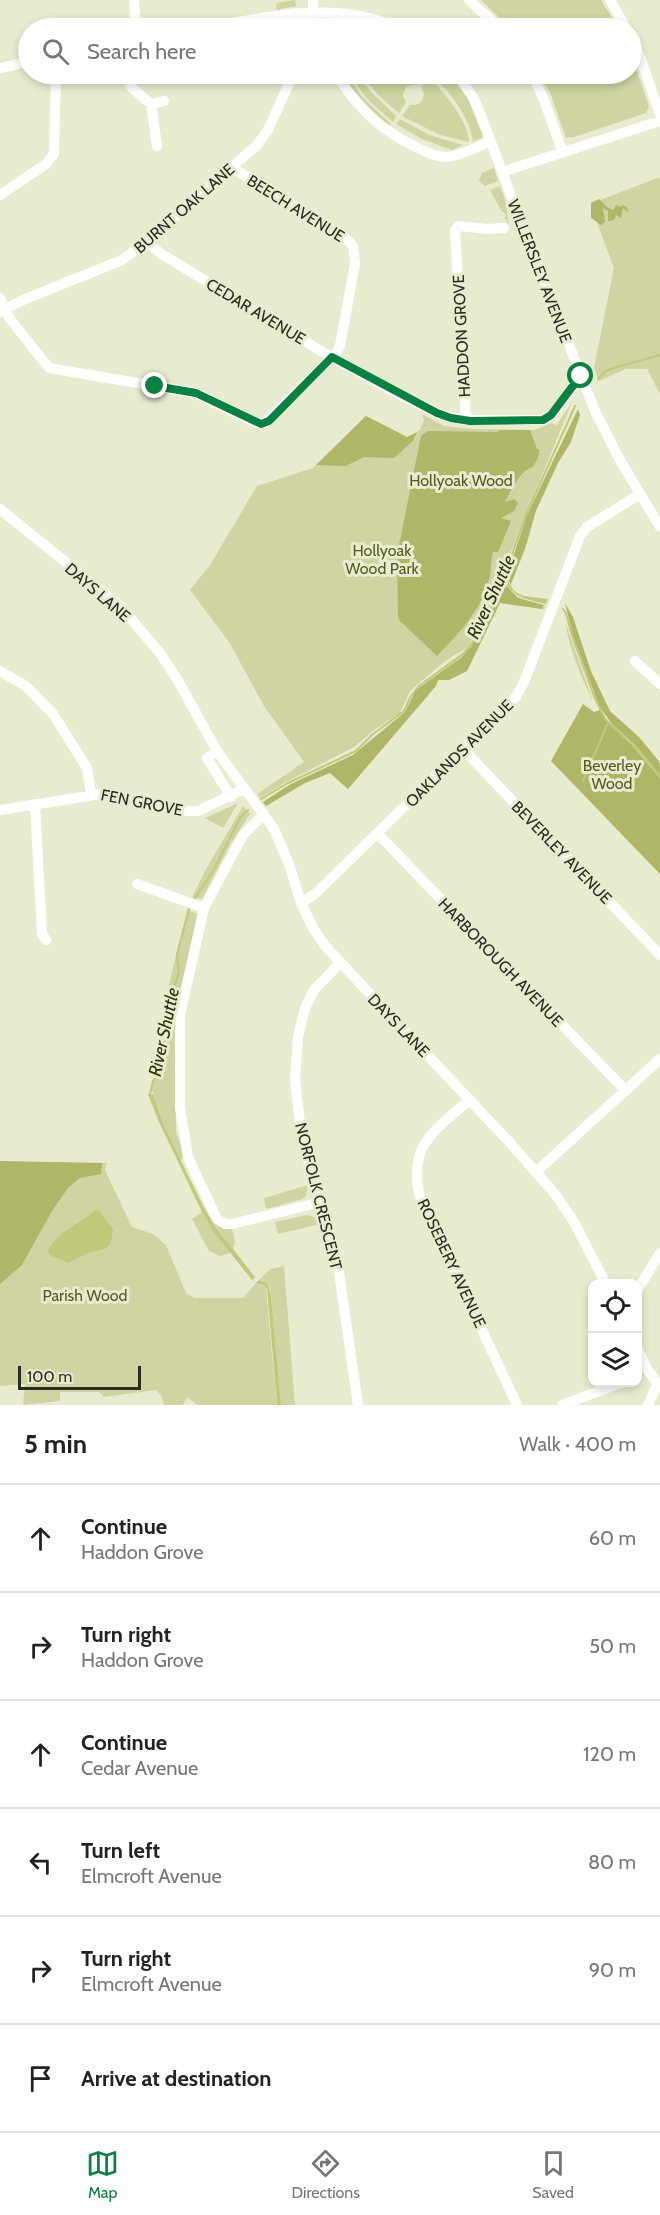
<!DOCTYPE html>
<meta charset="utf-8">
<style>
body{margin:0;font-family:Cabin,sans-serif;background:#f6f6f6;color:#222}
.controls{position:absolute;right:18px;bottom:18px;display:grid;overflow:hidden;border-radius:12px;box-shadow:0 3px 9px #0003}
.controls button{width:54px;height:54px;display:grid;place-items:center;padding:0;border:0;border-bottom:2px solid #e0e0e0;background:#fff;color:#222;font:30px sans-serif}
.scale{position:absolute;left:18px;bottom:15px;width:123px;box-sizing:border-box;padding-left:6px;border:3px solid #2b2c21;border-top:0;font-size:16px;line-height:21px;white-space:nowrap;color:#2b2c21;-webkit-text-stroke:4px #e8eccf;paint-order:stroke}
.stop{position:absolute;width:18px;height:18px;margin:-14px;border:4px solid #0b8043;border-radius:50%;background:#fff}
.stop.end{background:#0b8043;border-color:#fff;box-shadow:0 2px 6px #0008}
.list{margin:0;padding:0;list-style:none}
h2{display:flex;justify-content:space-between;align-items:center;height:78px;margin:0;padding:0 24px;font-size:26px}
h2 small{font-size:20px;font-weight:400;color:#767676}
.list li{display:grid;grid-template-columns:39px 1fr auto;gap:18px;align-items:center;box-sizing:border-box;height:108px;padding:0 24px;border-top:2px solid #e0e0e0}
.list b{display:block;font-size:22px;white-space:nowrap}
.list p{margin:0;font-size:20px;white-space:nowrap;color:#767676}
.list em{font-size:20px;font-style:normal;color:#767676}
.icon{flex:none;width:33px;height:33px;fill:none;stroke:currentColor;stroke-width:2;stroke-linecap:round;stroke-linejoin:round}
.map{position:relative;flex:none;width:660px;height:1405px;overflow:hidden}
.search{position:absolute;background:#fff;box-shadow:0 3px 9px #0003;left:18px;right:18px;top:18px;height:66px;display:flex;align-items:center;gap:15px;box-sizing:border-box;padding:0 21px;border-radius:33px;color:#767676;font-size:22px}
.sheet{height:726px;background:#fff}
nav{display:flex;justify-content:space-around;align-items:center;box-sizing:border-box;height:84px;border-top:2px solid #e0e0e0;background:#fff;font-size:16px;color:#767676}
nav a{display:grid;justify-items:center;gap:3px}
nav .on{color:#0b8043}
.map>svg:first-child{display:block}
</style>
<div class="map">
<svg width="660" height="1405" viewBox="0 0 660 1405">
<rect width="100%" height="100%" fill="#e8eccf"/>
<path fill="#cfd4a2" d="M295 0 296 6 277 10 276 3Z
M481 0H601L618 28H510Z
M338 17 384 28H341L337 20Z
M632 56 649 107 646 113 574 137 566 138 551 95 540 74H632Z
M341 74H346L364 99 391 124 389 127 360 100Z
M349 74H357L371 92 396 116 393 122 367 99Z
M361 74H425L418 85C409 84 404 87 403 96L406 102 399 113 380 97Z
M431 74H449L450 75 468 99 482 134V138L473 142C470 116 449 91 431 74Z
M429 76C442 90 470 123 469 142L440 135 402 116 410 105H416L422 101 424 94 421 87Z
M400 119 429 135 463 145 452 150 422 139 396 124Z
M494 168 498 181 485 186 479 181 482 173Z
M660 177V394L647 369H626L599 381 594 368 614 268 590 204Z
M500 186 505 199 509 225 504 217 506 216 504 212H502L490 190Z
M572 402 499 581 503 582C513 599 527 600 545 605L544 609 500 603 467 671 438 681 348 789 330 773 305 783 266 806 263 802 291 784 353 755 405 712 416 690 471 647 501 587 497 586 469 646 445 661 410 691 400 713 374 730 354 747 286 782 260 798 257 794 304 762 264 706 229 642 190 590 210 565 257 486 313 468 366 416 407 437 420 430 424 420 422 414 444 426 473 429 534 430 552 423 556 426Z
M566 623 569 633 593 701C582 679 568 647 566 623Z
M238 803 223 828 205 818Z
M243 806 250 814 230 845 202 899 192 897 205 871Z
M187 910 198 914 178 1003 175 1029 176 1132 185 1157 180 1160 164 1126 151 1087 156 1073 167 993Z
M0 1162 107 1163 105 1170 132 1227 153 1234 166 1245 186 1293 194 1298H243L256 1283 266 1287 276 1399 280 1400 271 1296 267 1283 259 1280 270 1269 284 1266 295 1405H281L280 1402 277 1401 276 1405H197L187 1397 183 1405H164L161 1395 156 1390 104 1397 99 1392H60V1401L23 1405 25 1384 0 1386Z
M308 1185 306 1196 302 1199 266 1209 264 1198Z
M202 1212 231 1253 220 1256 209 1251 192 1219Z
M307 1215 314 1217 320 1224 278 1234 275 1222Z
M213 1222 232 1228 235 1243 233 1249Z"/>
<path fill="#b0b668" d="M599 199 608 208 614 210 616 205 621 207 622 205 627 207 628 210 627 212 623 208 621 218 616 215 614 220 608 221V211L603 208 605 222 601 225 591 218V203Z
M578 409 580 415 571 442 558 463 536 511 525 549 511 584 514 590 509 581 508 572 527 515Z
M366 416 407 437 417 432 413 441 394 458 364 457 346 466 316 465Z
M500 430H530L537 449H539C540 455 536 462 533 467 519 471 512 489 505 502L514 499 518 503 514 511 501 518 511 521 498 552H493C491 559 491 568 490 575 483 609 460 632 437 656L399 620 398 616 397 555 421 436 428 431 497 432Z
M503 582 518 598 543 605 542 609 500 603 467 671 449 680H438L436 686 348 789 330 773 305 783 266 806 263 802 291 784 353 755 405 712 416 690 461 658 471 647Z
M565 603 573 617 591 671 610 711 639 737 658 760 660 764V775L636 746 612 724 599 706 573 636Z
M583 704 594 712 600 710 605 719 631 744 660 778V874L551 761Z
M0 1161 102 1163 101 1174 80 1178 68 1188 52 1211 22 1265 0 1284Z"/>
<path fill="#c2c87a" d="M507 573C510 599 527 596 548 599L546 604C528 600 513 598 504 580Z
M148 1094H153L164 1126 204 1208 215 1226 255 1277 252 1280 214 1232 202 1212 159 1122Z
M95 1210 99 1211 113 1229 111 1243 105 1249 87 1253 69 1263 52 1256 48 1253C52 1234 82 1223 95 1210Z
M259 1280 267 1283 271 1296 281 1405H277L267 1288 263 1285 256 1283Z"/>
<g fill="none" stroke-linecap="round" stroke-linejoin="round">
<path stroke="#c2c87a" stroke-width="2" d="M598 379 606 371 613 368 660 355
M563 609 566 613 572 636 594 696 605 719 636 748 660 776
M583 781 608 723
M261 799 288 783 356 751 373 734 404 711 411 696 419 686 464 653 473 642 504 577 526 515 575 406
M193 901 213 871 240 818 248 810
M150 1094 153 1081 160 1070 162 1048 166 1039 172 994 179 972 177 954 190 906"/>
<path stroke="#fff" stroke-width="10" d="M134 0 136 28
M469 0 500 28
M610 0 626 28
M206 28C273 16 335 0 399 28
M313 28V0
M632 39 641 59 660 115
M0 68 28 62
M125 74 132 88 151 104 164 101
M336 74C356 106 381 131 416 147 426 152 436 157 447 157 462 156 477 146 491 141
M457 74 473 97 480 113 524 230 595 411 621 462 660 527
M532 74 544 100 563 153
M151 104 157 146
M502 172 660 121
M0 195 46 164 54 154 56 74
M504 228 488 229 459 226 455 230 466 420H543C561 412 565 389 582 379
M147 242 160 253 321 351 396 393 444 416 466 420
M0 298 10 319 49 368 196 393 256 423H265L336 353 340 346 355 263 353 246 345 237 231 167
M0 312 23 300 122 260 147 242 257 145 268 130 293 74
M0 509 120 606 160 653 177 679 217 751 274 829 289 864 301 903 313 928 326 947 512 1145 555 1194 574 1222 606 1284
M635 661 660 684
M0 671 26 686 53 714 87 768 91 794
M463 749 660 955
M217 751 207 758 231 797
M35 804 42 934 46 940
M0 810 107 793 186 811H198L244 789
M264 814 243 835 204 908 180 1015V1108L188 1157 217 1219 225 1224H232L321 1202
M377 833 626 1091
M137 884 204 908
M301 903 315 894 516 697 524 682 580 536 587 527 640 494
M340 963 314 990 305 1008 298 1037 295 1079 302 1142 336 1251 358 1405
M469 1100C435 1131 407 1145 420 1197L517 1405
M536 1172 660 1059
M638 1289 660 1253
M638 1350 647 1369 660 1387
M562 1405 623 1382
M648 1405 657 1385"/>
</g>
<g fill="none" stroke-linecap="round" stroke-linejoin="round">
<path stroke="#0b8043" stroke-width="8" d="M155 386 196 393 261 424 269 421 332 357 437 413 451 418 470 421 543 420 551 415 572 387 582 379 581 376"/>
</g>
<g text-anchor="middle" stroke-width="6" stroke-linejoin="round" paint-order="stroke">
<g font-size="16" fill="#2b2c21" stroke="#e8eccf">
<text transform="translate(184 208) rotate(-41)" y="6">BURNT OAK LANE</text>
<text transform="translate(296 208) rotate(32)" y="6">BEECH AVENUE</text>
<text transform="translate(540 271) rotate(69)" y="6">WILLERSLEY AVENUE</text>
<text transform="translate(256 311) rotate(31)" y="6">CEDAR AVENUE</text>
<text transform="translate(461 336) rotate(-93)" y="6">HADDON GROVE</text>
<text transform="translate(98 592) rotate(41)" y="6">DAYS LANE</text>
<text transform="translate(459 753) rotate(-45)" y="6">OAKLANDS AVENUE</text>
<text transform="translate(142 802) rotate(11)" y="6">FEN GROVE</text>
<text transform="translate(562 852) rotate(46)" y="6">BEVERLEY AVENUE</text>
<text transform="translate(501 962) rotate(46)" y="6">HARBOROUGH AVENUE</text>
<text transform="translate(399 1025) rotate(46)" y="6">DAYS LANE</text>
<text transform="translate(319 1196) rotate(76)" y="6">NORFOLK CRESCENT</text>
<text transform="translate(452 1263) rotate(65)" y="6">ROSEBERY AVENUE</text>
</g>
<g font-size="16" fill="#575a21" stroke="#e8eccf">
<text x="461" y="486">Hollyoak Wood</text>
<text x="382" y="556">Hollyoak<tspan x="382" dy="18">Wood Park</tspan></text>
<text x="612" y="771">Beverley<tspan x="612" dy="18">Wood</tspan></text>
<text x="85" y="1301">Parish Wood</text>
</g>
<g font-size="18" font-style="italic" fill="#2e300e" stroke="#e8eccf">
<text transform="translate(491 597) rotate(-65)" y="6">River Shuttle</text>
<text transform="translate(164 1032) rotate(-78)" y="6">River Shuttle</text>
</g>
</g>
</svg>
<div class="controls">
<button><svg class="icon" aria-label="locate" viewBox="0 0 24 24"><circle cx="12" cy="12" r="6"/><path d="M12 2v4M12 18v4M2 12h4M18 12h4"/></svg></button>
<button><svg class="icon" aria-label="layers" viewBox="0 0 24 24"><path d="M12 4l9 5-9 5-9-5zM3 14l9 5 9-5"/></svg></button>
</div>
<div class="scale">100 m</div>
<div class="stop" style="left:581px;top:376px"></div>
<div class="stop end" style="left:155px;top:386px"></div>
<div class="search"><svg class="icon" aria-label="search" viewBox="0 0 24 24"><circle cx="10" cy="10" r="6"/><path d="M15 15l6 6"/></svg>Search here</div>
</div>
<section class="sheet">
<h2>5 min<small>Walk · 400 m</small></h2>
<ul class="list">
<li><svg class="icon" aria-label="ahead" viewBox="0 0 24 24"><path d="M12 20V5M6 11l6-6 6 6"/></svg><div><b>Continue</b><p>Haddon Grove</p></div><em>60 m</em></li>
<li><svg class="icon" aria-label="right" viewBox="0 0 24 24"><path d="M7 20v-9h11M14 6l5 5-5 5"/></svg><div><b>Turn right</b><p>Haddon Grove</p></div><em>50 m</em></li>
<li><svg class="icon" aria-label="ahead" viewBox="0 0 24 24"><path d="M12 20V5M6 11l6-6 6 6"/></svg><div><b>Continue</b><p>Cedar Avenue</p></div><em>120 m</em></li>
<li><svg class="icon" aria-label="left" viewBox="0 0 24 24"><path d="M17 20v-9H6M10 6l-5 5 5 5"/></svg><div><b>Turn left</b><p>Elmcroft Avenue</p></div><em>80 m</em></li>
<li><svg class="icon" aria-label="right" viewBox="0 0 24 24"><path d="M7 20v-9h11M14 6l5 5-5 5"/></svg><div><b>Turn right</b><p>Elmcroft Avenue</p></div><em>90 m</em></li>
<li><svg class="icon" aria-label="arrive" viewBox="0 0 24 24"><path d="M6 21V4h12l-3 4 3 4H6"/></svg><div><b>Arrive at destination</b></div></li>
</ul>
</section>
<nav>
<a class="on"><svg class="icon" aria-label="map" viewBox="0 0 24 24"><path d="M3 6l6-2 6 2 6-2v14l-6 2-6-2-6 2zM9 4v14M15 6v14"/></svg>Map</a>
<a><svg class="icon" aria-label="directions" viewBox="0 0 24 24"><path d="M12 3l9 9-9 9-9-9zM9 14v-3h6M13 9l2 2-2 2"/></svg>Directions</a>
<a><svg class="icon" aria-label="saved" viewBox="0 0 24 24"><path d="M7 4h10v16l-5-4-5 4z"/></svg>Saved</a>
</nav>
